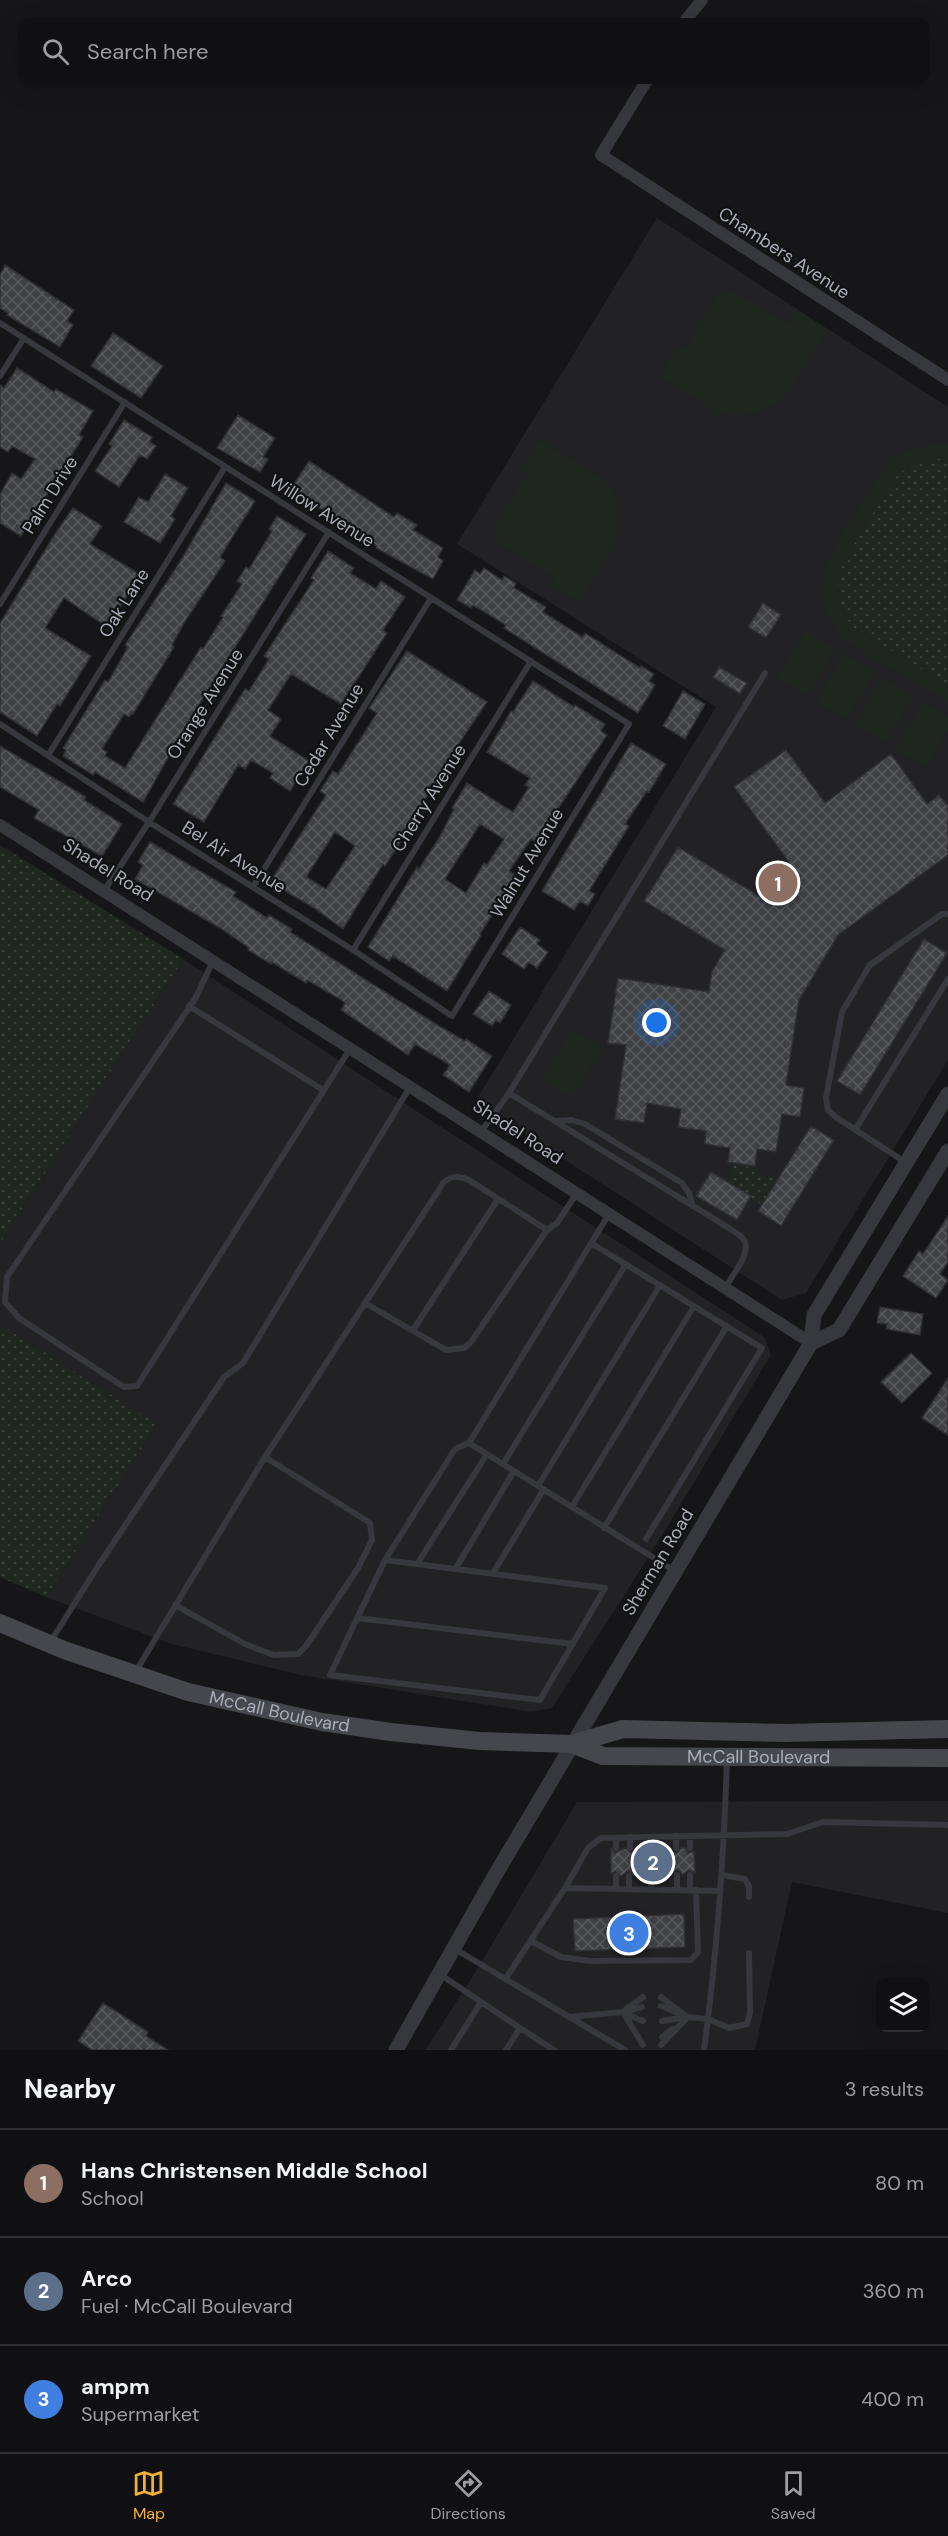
<!DOCTYPE html>
<meta charset="utf-8">
<style>
body{margin:0;font-family:"DM Sans",sans-serif;background:#1e1e20;color:#f1f3f6}
.controls{position:absolute;right:18px;bottom:18px;display:grid;overflow:hidden;border-radius:12px;box-shadow:0 6px 24px #0002}
.controls button{width:54px;height:54px;display:grid;place-items:center;padding:0;border:0;border-bottom:2px solid #303032;background:#101012;color:#f1f3f6;font:30px sans-serif}
.you{position:absolute;left:657px;top:1023px;width:21px;height:21px;margin:-15px;border:4px solid #fff;border-radius:50%;background:#1a73e8;box-shadow:0 0 0 9px #1a73e833}
.badge{display:grid;place-items:center;width:39px;height:39px;border-radius:50%;background:#f2b134;color:#fff;font-size:20px;font-weight:700}
.pin{position:absolute;translate:-50% -50%;border:3px solid #fff;box-shadow:0 2px 6px #0006}
.list{margin:0;padding:0;list-style:none}
h2{display:flex;justify-content:space-between;align-items:center;height:78px;margin:0;padding:0 24px;font-size:26px}
h2 small{font-size:20px;font-weight:400;color:#9c9d9f}
.list li{display:grid;grid-template-columns:39px 1fr auto;gap:18px;align-items:center;box-sizing:border-box;height:108px;padding:0 24px;border-top:2px solid #303032}
.list b{display:block;font-size:22px;white-space:nowrap}
.list p{margin:0;font-size:20px;white-space:nowrap;color:#9c9d9f}
.list em{font-size:20px;font-style:normal;color:#9c9d9f}
.icon{flex:none;width:33px;height:33px;fill:none;stroke:currentColor;stroke-width:2;stroke-linecap:round;stroke-linejoin:round}
.map{position:relative;flex:none;width:948px;height:2050px;overflow:hidden}
.search{position:absolute;background:#101012;box-shadow:0 6px 24px #0002;left:18px;right:18px;top:18px;height:66px;display:flex;align-items:center;gap:15px;box-sizing:border-box;padding:0 21px;border-radius:12px;color:#9c9d9f;font-size:22px}
.sheet{height:402px;background:#101012}
nav{display:flex;justify-content:space-around;align-items:center;box-sizing:border-box;height:84px;border-top:2px solid #303032;background:#101012;font-size:16px;color:#9c9d9f}
nav a{display:grid;justify-items:center;gap:3px}
nav .on{color:#f2b134}
.map>svg:first-child{display:block}
</style>
<div class="map">
<svg width="948" height="2050" viewBox="0 0 948 2050">
<defs>
<pattern id="grass-dots" width="8" height="8" patternUnits="userSpaceOnUse" patternTransform="scale(1.5)"><rect width="8" height="8" fill="#1e261f"/><path d="M2 2h.1M6 6h.1" fill="none" stroke="#3c433d" stroke-width="1.8" stroke-linecap="round"/></pattern>
<pattern id="building-cross-hatch" width="8" height="8" patternUnits="userSpaceOnUse" patternTransform="scale(1.5)"><rect width="8" height="8" fill="#404145"/><path d="M0 0l8 8M0 8l8-8" fill="none" stroke="#595a5e"/></pattern>
</defs>
<rect width="100%" height="100%" fill="#161618"/>
<path fill="#222225" d="M657 218 948 407V1060L806 1293 782 1300 475 1102 716 707 457 544Z
M183 959 764 1337 771 1355 658 1542 552 1708 531 1712 301 1675 172 1644 46 1597 157 1424 0 1324V1243Z
M948 1801V1913L792 1882 755 2050H425L473 1976 577 1802Z"/>
<path fill="url(#grass-dots)" d="M939 459 948 460V685L854 628C824 592 840 566 861 532 873 514 884 495 896 477 909 465 922 461 939 459Z
M0 845 183 959 0 1243Z
M732 1164 755 1168 754 1175 783 1180 767 1207 729 1185Z
M0 1324 157 1424 46 1597 0 1577Z"/>
<path fill="#1e261f" d="M734 292 788 324 797 310 827 330 790 391 777 404 758 412 738 416 719 413 660 377 678 348 684 350 719 294Z
M539 440C557 451 587 466 602 479 643 518 600 567 579 602L551 585 555 578 497 542 494 527 528 472 522 468Z
M942 444 948 445V460C928 456 910 464 896 477 884 495 873 514 861 532 840 566 824 592 854 628L948 685V702L853 646C806 606 819 571 848 525 861 505 873 486 885 466 901 451 920 445 942 444Z
M806 630 836 649 807 696 777 677Z
M845 654 875 673 846 719 816 701Z
M883 677 914 696 885 742 855 724Z
M923 702 948 717V730L925 767 895 749Z
M572 1029 602 1049 571 1098 541 1079Z"/>
<path fill="url(#building-cross-hatch)" stroke="#303034" stroke-width="1.5" fill-rule="evenodd" d="M5 265 74 310 67 321 73 325 60 347 7 315 8 313 0 308V275Z
M113 333 163 366 141 398 91 366Z
M17 368 54 392 56 389 93 411 79 435 83 437 21 536 0 523V495L5 485 12 473 21 479 35 459 12 446 8 452 0 447V385L4 388Z
M238 415 275 438 263 457 268 459 260 472 217 448Z
M124 420 152 437 150 442 156 446 147 459 140 455 119 487 95 471 112 446 109 444Z
M309 461 394 517 397 513 417 525 413 530 443 548 438 557 443 561 433 579 376 548 377 546 349 529 350 527 290 490Z
M165 474 188 488 171 516 175 519 160 543 124 522 139 497 148 502Z
M226 483 255 501 220 557 225 561 184 623 172 645 174 647 133 714 132 713 129 717 124 714 102 749 107 752 105 756 125 768 201 647 203 649 223 617 221 616 242 584 237 581 246 567 249 569 272 531 269 529 277 516 306 534 190 719 143 802 95 772 93 775 63 756 66 750 63 748 105 680 108 682 128 647 125 645 178 565Z
M73 508 102 526 90 544 141 575 107 627 64 598 45 628 91 656 60 706 57 704 37 736 0 712V623L55 534Z
M328 551 354 568 350 573 376 589 381 581 405 597 383 630 387 633 341 704 291 674 268 710 281 719 270 736 309 761 290 791 270 778 273 773 251 760 245 769 238 765 204 822 173 804 245 689 249 691 269 659 264 656 314 580 311 578Z
M484 568 502 580 504 576 516 583 514 588 546 607 543 612 582 637 585 633 640 668 641 666 654 674 649 681 655 685 638 713 504 628 506 625 473 605 471 608 457 600 475 570 480 574Z
M763 603 781 615 766 638 748 627Z
M407 651 487 702 451 755 398 846 385 866 383 864 343 929 314 908 270 882 326 795 320 791 333 771 338 774 377 713 369 708ZM335 832 355 846 326 889 306 877Z
M719 667 747 683 740 694 713 677Z
M533 681 574 707 575 705 605 724 601 731 607 735 536 842 531 839 509 871 517 876 480 934 481 935 447 991 393 956 389 961 368 947 417 867 419 869 439 838 454 809 452 808 467 783 513 812 529 787 525 785 530 778 487 752 511 711 513 712ZM480 824 504 839 487 865 484 863 466 893 445 879Z
M683 691 705 704 685 739 663 726Z
M631 743 666 764 649 792 647 791 625 824 629 826 589 891 595 894 588 906 580 901 574 910 542 891Z
M0 746 86 797 84 800 122 824 102 856 34 818 39 810 0 787Z
M786 750 825 803 891 754 927 804 939 795 948 806V855L838 935 799 1000 786 1085 804 1088 800 1117 782 1114 776 1152 757 1149 755 1166 728 1162 730 1148 705 1144 706 1131 678 1127 681 1109 647 1103 644 1123 615 1119 626 1045 608 1043 618 978 709 992 712 971 725 950 644 901 678 847 759 896 771 876 789 862 734 787Z
M150 842 236 892 233 896 267 918 269 915 292 929 290 932 439 1026 465 1041 466 1039 492 1056 469 1092 443 1075 450 1065 415 1044 408 1055 341 1010 345 1003 340 999 307 980 306 983 272 962 271 964 248 950 249 948 220 928 135 879 143 865 138 862Z
M520 927 540 940 537 944 548 952 537 968 529 962 524 969 502 954Z
M924 939 947 953 860 1095 837 1081Z
M489 991 511 1005 500 1023 496 1020 492 1026 473 1014Z
M811 1126 834 1140 781 1226 758 1211Z
M711 1172 751 1196 737 1220 696 1196Z
M948 1216V1262L940 1274 948 1280 936 1298 903 1276 919 1251 923 1254Z
M880 1307 923 1314 920 1335 886 1329 887 1324 877 1323Z
M911 1353 932 1373 902 1403 881 1382Z
M948 1378V1435L922 1418Z
M611 1848 615 1853 625 1848 631 1853 635 1848H647L652 1853 657 1848H671L673 1852 677 1853 681 1848H685L688 1853 694 1851 695 1873 689 1870 682 1875 680 1871 676 1870 672 1875 657 1876 652 1871 647 1876H634L628 1871 621 1876 615 1871 611 1874Z
M684 1914 685 1947 575 1951 573 1919Z
M103 2003 148 2032 146 2036 168 2050H92L78 2041Z"/>
<g fill="none" stroke-linecap="round" stroke-linejoin="round">
<path stroke="#37383d" stroke-width="6" d="M0 323 629 724 452 1016 353 950 149 822 0 724
M0 376 24 338
M0 604 125 402
M49 754 225 467
M253 887 431 598
M104 891 149 822 329 532
M353 950 531 661
M213 961 195 999 7 1277 5 1302 19 1318 124 1387 137 1386 350 1049
M189 1006 323 1090
M509 1093 765 673
M555 1121 572 1120 585 1124 682 1183 689 1193 693 1206
M855 1130 948 979
M481 1132 509 1093 729 1228C734 1232 741 1235 744 1240 752 1253 731 1277 725 1288
M905 1162 837 1118 828 1110 826 1098 842 1012 870 965 942 914H948
M609 1214 469 1443 675 1571
M591 1243 762 1348 646 1539
M365 1303 446 1350 464 1348 471 1342 547 1230
M413 1330 498 1199
M265 1457 444 1182C453 1175 458 1176 469 1180L547 1230 557 1223 577 1193
M503 1464 626 1264
M538 1486 660 1285
M572 1507 694 1306
M604 1528 727 1326
M385 1560 605 1588 540 1700 330 1675 385 1560 455 1449 469 1443
M417 1564 487 1454
M456 1568 514 1471
M493 1573 544 1489
M357 1618 573 1644
M51 1641 98 1566 224 1377 243 1363 410 1087
M136 1671 265 1457 370 1523 372 1540 358 1568 306 1646 298 1654 274 1655 247 1645 175 1605
M616 1848V1838
M630 1848V1837
M652 1848 653 1837
M676 1848V1836
M690 1848V1836
M690 1875V1890
M722 1875 745 1879 749 1886V1897
M616 1876V1889
M629 1876V1889
M565 1888 588 1848 601 1838 787 1834 823 1822 948 1825
M651 1889 652 1876
M677 1889V1875
M531 1941 561 1957 590 1961 691 1960 698 1952 696 1890
M455 1949 625 2050
M441 1975 520 2028 506 2050
M506 1978 565 1888 720 1891
M661 1997 687 2017
M661 2006 678 2013
M625 2010 643 1997
M623 2012 643 2045
M624 2013 643 2021
M569 2017 623 2012 642 2007
M662 2021 687 2017 708 2019 729 2028 747 2024 750 2013 749 1953
M520 2028 554 2050
M662 2037 672 2029
M661 2045 687 2018
M451 2050 481 2002
M704 2050C717 1953 724 1855 727 1758"/>
<path stroke="#37383d" stroke-width="12" d="M684 22 702 0
M647 80 601 155 948 380
M0 825 811 1343"/>
<path stroke="#37383d" stroke-width="15" d="M811 1343 839 1330 948 1151
M396 2050 494 1877 811 1343 814 1315 948 1094"/>
<g stroke="#45474d" stroke-width="18">
<path id="s1" d="M0 1623 64 1650 188 1692 322 1722 391 1732 480 1741 572 1744 623 1729 785 1733 948 1729"/>
<path id="s2" d="M572 1744 603 1756 948 1758"/>
</g>
</g>
<g text-anchor="middle" stroke-width="4.5" stroke-linejoin="round" paint-order="stroke">
<g font-size="18" fill="#a8adb8" stroke="#111113">
<text transform="translate(784 253) rotate(33)" y="6">Chambers Avenue</text>
<text transform="translate(50 495) rotate(-58)" y="6">Palm Drive</text>
<text transform="translate(322 511) rotate(32)" y="6">Willow Avenue</text>
<text transform="translate(124 603) rotate(-58)" y="6">Oak Lane</text>
<text transform="translate(205 704) rotate(-58)" y="6">Orange Avenue</text>
<text transform="translate(329 735) rotate(-59)" y="6">Cedar Avenue</text>
<text transform="translate(429 798) rotate(-58)" y="6">Cherry Avenue</text>
<text transform="translate(234 857) rotate(32)" y="6">Bel Air Avenue</text>
<text transform="translate(527 863) rotate(-59)" y="6">Walnut Avenue</text>
<text transform="translate(108 870) rotate(32)" y="6">Shadel Road</text>
<text transform="translate(518 1132) rotate(33)" y="6">Shadel Road</text>
<text transform="translate(658 1562) rotate(-59)" y="6">Sherman Road</text>
<text dy="6" stroke="none"><textPath href="#s1" startOffset="294">McCall Boulevard</textPath></text>
<text dy="6" stroke="none"><textPath href="#s2" startOffset="189">McCall Boulevard</textPath></text>
</g>
</g>
</svg>
<div class="controls">
<button><svg class="icon" aria-label="layers" viewBox="0 0 24 24"><path d="M12 4l9 5-9 5-9-5zM3 14l9 5 9-5"/></svg></button>
</div>
<div class="you"></div>
<div class="pin badge" style="left:778px;top:883px;background:#8d6e63">1</div>
<div class="pin badge" style="left:653px;top:1862px;background:#5c6f8a">2</div>
<div class="pin badge" style="left:629px;top:1933px;background:#3f7fe0">3</div>
<div class="search"><svg class="icon" aria-label="search" viewBox="0 0 24 24"><circle cx="10" cy="10" r="6"/><path d="M15 15l6 6"/></svg>Search here</div>
</div>
<section class="sheet">
<h2>Nearby<small>3 results</small></h2>
<ul class="list">
<li><span class="badge" style="background:#8d6e63">1</span><div><b>Hans Christensen Middle School</b><p>School</p></div><em>80 m</em></li>
<li><span class="badge" style="background:#5c6f8a">2</span><div><b>Arco</b><p>Fuel · McCall Boulevard</p></div><em>360 m</em></li>
<li><span class="badge" style="background:#3f7fe0">3</span><div><b>ampm</b><p>Supermarket</p></div><em>400 m</em></li>
</ul>
</section>
<nav>
<a class="on"><svg class="icon" aria-label="map" viewBox="0 0 24 24"><path d="M3 6l6-2 6 2 6-2v14l-6 2-6-2-6 2zM9 4v14M15 6v14"/></svg>Map</a>
<a><svg class="icon" aria-label="directions" viewBox="0 0 24 24"><path d="M12 3l9 9-9 9-9-9zM9 14v-3h6M13 9l2 2-2 2"/></svg>Directions</a>
<a><svg class="icon" aria-label="saved" viewBox="0 0 24 24"><path d="M7 4h10v16l-5-4-5 4z"/></svg>Saved</a>
</nav>
